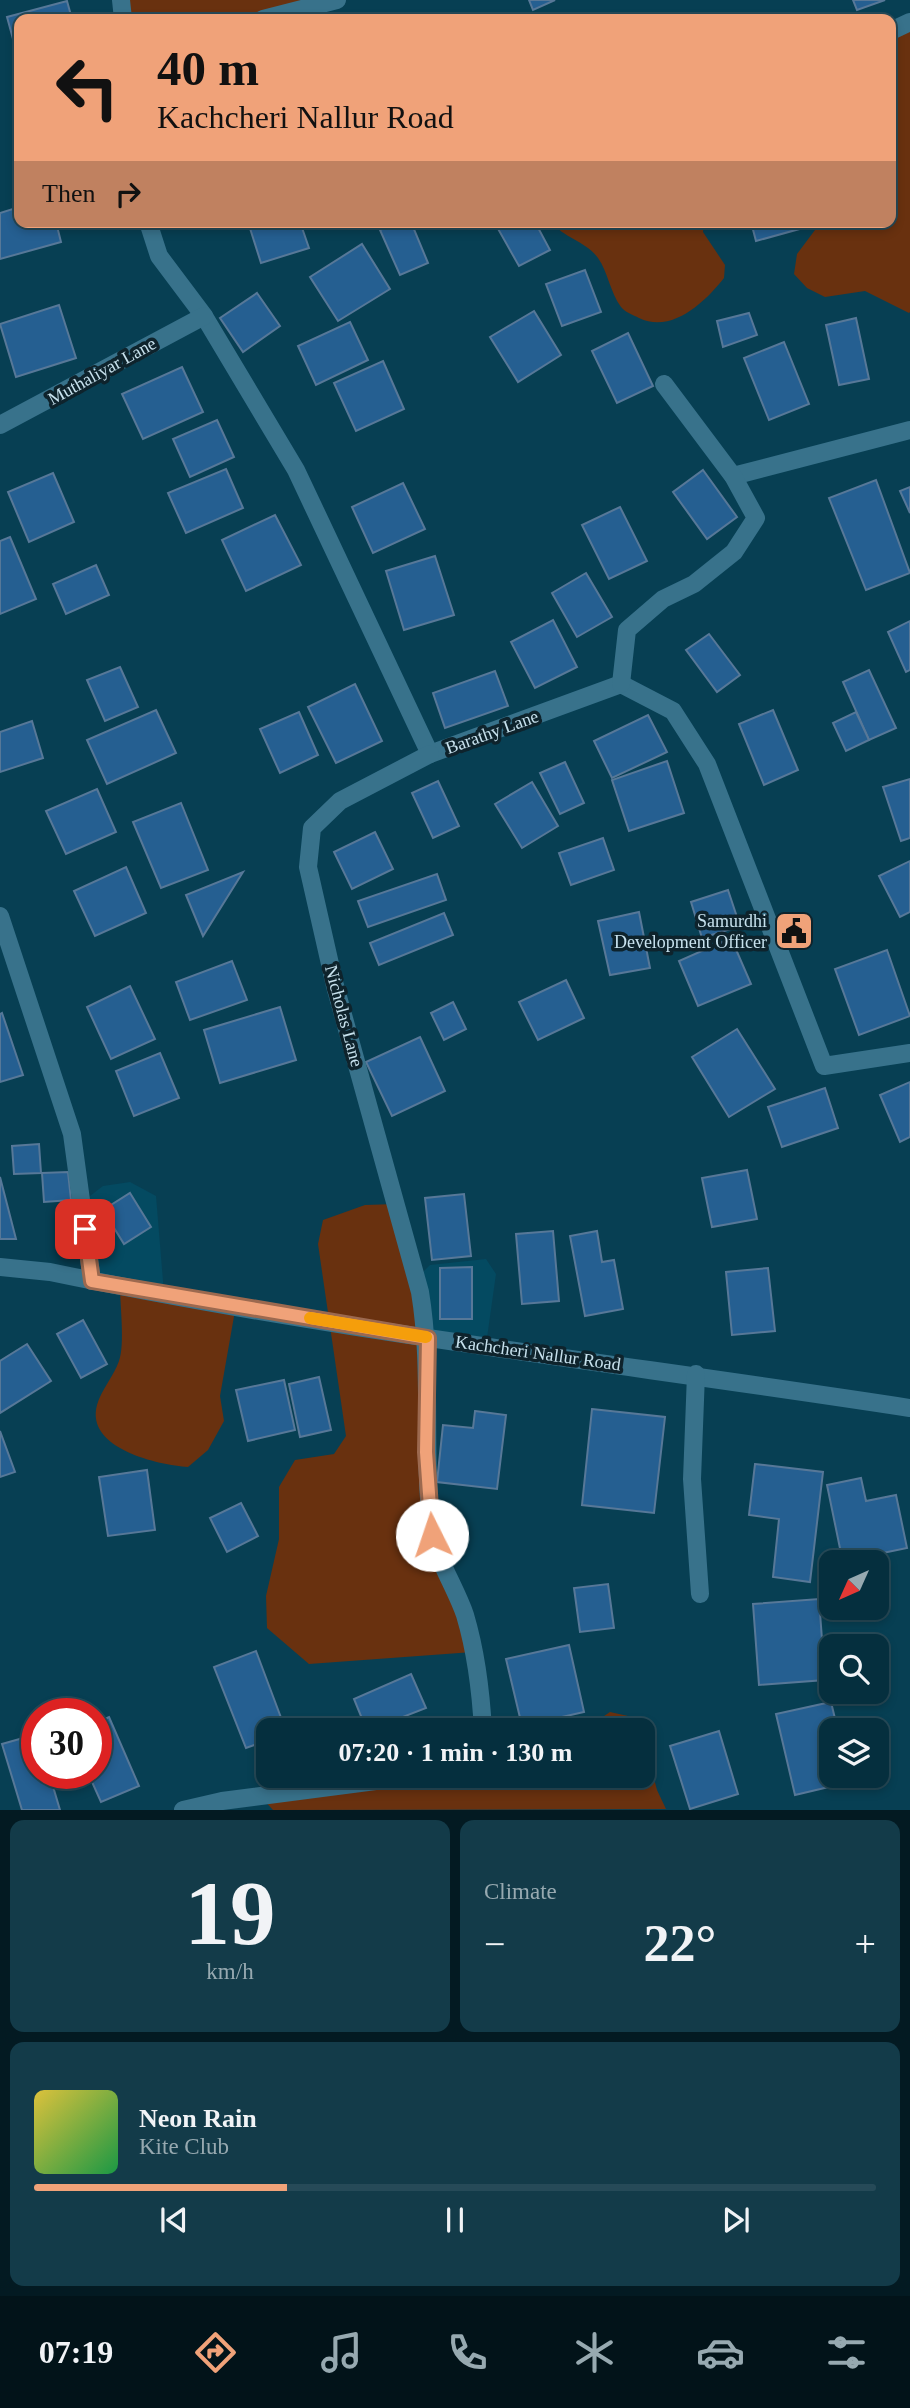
<!DOCTYPE html>
<meta charset="utf-8">
<style>
:root{--surface:#052f3e;--page:#133b49;--text:#f1f3f6;--muted:#97a9b0;--line:#264a58;--accent:#f0a279}
body{margin:0;font-family:Georgia,serif;background:var(--page);color:var(--text);height:100vh;display:flex;flex-direction:column;font-size:26px;white-space:nowrap}
*{box-sizing:border-box;margin:0}
p{font-size:23px;color:var(--muted)}
.icon{flex:none;width:38px;height:38px;fill:none;stroke:currentColor;stroke-width:2;stroke-linecap:round;stroke-linejoin:round}
.map{position:relative;height:1810px;overflow:hidden}
.drawer{display:flex;flex-direction:column;gap:10px;padding:10px;background:#031a22;flex:1}
.drawer>*{flex:none}
.top-card{position:absolute;left:14px;top:14px;width:882px;height:214px;border-radius:14px;box-shadow:0 4px 10px #0003,0 0 0 2px var(--line);background:#f0a279;color:#111;overflow:hidden}
.needle{width:46px;rotate:225deg}
.buttons{position:absolute;left:819px;top:1550px;display:grid;gap:14px}
.buttons a{display:grid;place-items:center;width:70px;height:70px;border-radius:14px;background:var(--surface);box-shadow:0 4px 10px #0003,0 0 0 2px var(--line);font-size:35px}
.speed{position:absolute;left:21px;top:1698px;display:flex;gap:14px;font-size:35px;font-weight:700;text-align:center}
.speed>*{display:grid;place-content:center;width:91px;height:91px;border-radius:50%;background:var(--surface);box-shadow:0 4px 10px #0003,0 0 0 2px var(--line);line-height:1}
.speed .limit{border:10px solid #d22;background:#fff;color:#111}
.pin{position:absolute;display:grid;place-items:center;width:60px;height:60px;color:#fff;margin:-30px;border-radius:14px;box-shadow:0 4px 10px #0006}
.me{position:absolute;width:77px;margin:-38px;rotate:356deg;stroke-linejoin:round;filter:drop-shadow(0 0 5px #0008)}
.turn{display:flex;align-items:center;gap:24px;height:147px;padding:0 28px;font-size:32px}
.turn .icon{width:91px;height:91px;stroke-width:2.5}
.turn b{display:block;font-size:49px;line-height:60px}
.then{display:flex;align-items:center;height:66px;padding:0 28px;background:#0003;gap:14px;font-size:26px}
.big{font-size:52px;font-weight:600;line-height:1.1}
.drawer .widget{flex:1;display:flex;flex-direction:column;justify-content:center;gap:10px;min-width:0;padding:0 24px;border-radius:14px;background:var(--page)}
.drawer .dial{align-items:center;gap:0}
.dial b{font-size:91px;line-height:1}
.song{display:flex;align-items:center;gap:21px}
.cover{width:84px;height:84px;border-radius:10px;background:linear-gradient(135deg,hsl(50 70% 55%),hsl(140 70% 35%))}
.played{height:7px;border-radius:4px;background:linear-gradient(90deg,var(--accent) 30%,var(--line) 30%)}
.keys{display:flex;justify-content:space-around;direction:ltr}
.heat{display:flex;justify-content:space-between;align-items:center;font-size:38px;direction:ltr}
.drawer .tiles{flex:1;display:grid;gap:10px;grid-template-columns:1fr 1fr}
.widget:last-child{grid-column:span 2}
.trip{position:absolute;left:256px;top:1718px;width:399px;height:70px;border-radius:14px;background:var(--surface);box-shadow:0 4px 10px #0003,0 0 0 2px var(--line);font-weight:600;line-height:70px;text-align:center}
.tab-bar{display:flex;height:112px;justify-content:space-around;align-items:center;background:#021319;color:var(--muted)}
.tab-bar .icon{width:49px;height:49px}
.tab-bar .selected{color:var(--accent)}
.tab-bar b{font-size:32px;color:var(--text)}
.map>svg:first-child{display:block}
.built{fill:#044a61}
.green{fill:#69310f}
.building{fill:#255f91;stroke:#577898;stroke-width:2}
.lines{fill:none;stroke-linecap:round;stroke-linejoin:round}
.minor{stroke:#38728b;stroke-width:18}
.route-casing{stroke:#9c694f;stroke-width:18}
.route{stroke:#f0a279;stroke-width:12}
.slow{stroke:#f59e0b;stroke-width:12}
.labels{text-anchor:middle;dominant-baseline:central;stroke-width:7;stroke-linejoin:round;paint-order:stroke}
.street-label{font-size:18px;fill:#c7e1ed;stroke:#0e232c}
.poi-label{font-size:18px;fill:#c7e1ed;stroke:#0e232c;text-anchor:end}
</style>
<div class="map">
<svg width="910" height="1810" viewBox="0 0 910 1810">
<rect width="100%" height="100%" fill="#073f53"/>
<g class="built">
<polygon points="130,1182 156,1196 164,1293 92,1281 81,1203 103,1186"/>
<polygon points="486,1259 496,1274 486,1345 428,1338 417,1278 430,1265"/>
</g>
<g class="green">
<polygon points="121,0 337,0 263,19 123,19"/>
<polygon points="910,22 910,312 909,313 865,291 825,297 807,288 794,274 797,254 821,222 891,222 891,171 894,168 891,31"/>
<path d="M552 222H704L703 232 725 265 724 278C705 302 672 334 639 318 633 315 625 312 621 307 610 292 608 272 598 258 586 241 563 238 552 222Z"/>
<polygon points="396,1204 420,1292 432,1535 473,1652 309,1664 267,1628 266,1596 279,1539 279,1487 295,1460 334,1454 346,1436 318,1244 323,1220 365,1205"/>
<path d="M120 1286 236 1305 220 1396 224 1421 208 1450 188 1467C159 1465 85 1449 97 1405 101 1390 114 1376 119 1361 125 1344 120 1306 120 1286Z"/>
<polygon points="610,1712 628,1716 642,1731 582,1731"/>
<polygon points="642,1732 657,1790 666,1809 273,1810 261,1797 414,1776 642,1776"/>
</g>
<g class="building">
<polygon points="529,0 555,0 533,10"/>
<polygon points="853,0 885,0 857,10"/>
<polygon points="67,1 72,19 19,19 19,61 7,17"/>
<polygon points="19,207 19,222 56,222 61,242 0,259 0,213"/>
<polygon points="248,222 300,222 309,248 261,263"/>
<polygon points="397,222 411,222 428,263 400,275 380,230"/>
<polygon points="507,222 535,222 550,250 519,266 497,227"/>
<polygon points="751,222 800,222 803,228 756,241"/>
<polygon points="362,244 390,289 338,321 310,277"/>
<polygon points="585,270 601,312 562,326 546,284"/>
<polygon points="257,293 280,326 243,352 220,318"/>
<polygon points="59,305 76,358 16,377 0,324"/>
<polygon points="534,311 561,355 518,382 490,337"/>
<polygon points="749,313 757,335 723,347 717,321"/>
<polygon points="856,318 869,379 839,385 826,325"/>
<polygon points="350,322 368,360 316,385 298,346"/>
<polygon points="628,333 653,386 617,403 592,351"/>
<polygon points="784,342 809,404 769,420 744,358"/>
<polygon points="383,361 404,409 356,431 334,383"/>
<polygon points="182,367 203,412 143,439 122,394"/>
<polygon points="217,420 234,457 190,477 173,439"/>
<polygon points="226,469 243,508 186,533 168,493"/>
<polygon points="703,470 737,517 707,539 673,492"/>
<polygon points="53,473 74,522 29,542 8,492"/>
<polygon points="876,480 910,573 866,590 829,498"/>
<polygon points="403,483 425,529 373,553 352,507"/>
<polygon points="910,487 910,513 900,491"/>
<polygon points="620,507 647,561 609,579 582,525"/>
<polygon points="275,515 301,565 246,591 222,540"/>
<polygon points="10,537 36,599 0,614 0,541"/>
<polygon points="435,556 454,615 404,630 386,571"/>
<polygon points="96,565 109,595 66,614 53,584"/>
<polygon points="586,573 612,617 577,637 552,593"/>
<polygon points="553,620 577,667 535,688 511,642"/>
<polygon points="910,621 910,670 906,672 888,632"/>
<polygon points="709,634 740,675 717,692 686,650"/>
<polygon points="120,667 138,707 105,721 87,680"/>
<polygon points="869,670 896,728 869,740 843,682"/>
<polygon points="495,671 508,706 445,728 433,693"/>
<polygon points="355,684 382,741 336,763 308,707"/>
<polygon points="156,710 176,753 107,784 87,740"/>
<polygon points="773,710 798,770 764,785 739,724"/>
<polygon points="299,712 318,755 280,773 260,729"/>
<polygon points="856,712 869,740 846,751 833,723"/>
<polygon points="648,715 667,752 612,778 594,741"/>
<polygon points="32,721 43,758 0,772 0,732"/>
<polygon points="667,761 684,813 629,831 612,780"/>
<polygon points="565,762 584,803 560,814 540,773"/>
<polygon points="910,779 910,838 901,841 883,787"/>
<polygon points="438,781 459,826 433,838 412,793"/>
<polygon points="532,782 558,826 522,848 495,804"/>
<polygon points="97,789 116,832 66,854 46,811"/>
<polygon points="181,803 208,870 161,888 133,822"/>
<polygon points="375,832 393,869 352,889 334,852"/>
<polygon points="603,838 614,870 571,885 559,853"/>
<polygon points="910,861 910,912 900,917 879,876"/>
<polygon points="126,867 146,913 95,936 74,891"/>
<polygon points="243,872 203,936 186,895"/>
<polygon points="437,874 446,900 368,927 358,901"/>
<polygon points="728,890 740,926 702,938 691,902"/>
<polygon points="639,912 650,968 610,975 598,921"/>
<polygon points="444,913 453,935 379,965 370,943"/>
<polygon points="731,938 751,984 698,1006 679,961"/>
<polygon points="887,950 910,1016 859,1035 835,969"/>
<polygon points="232,961 247,1000 190,1020 176,982"/>
<polygon points="566,980 584,1018 538,1040 519,1002"/>
<polygon points="130,986 155,1039 111,1059 87,1007"/>
<polygon points="453,1002 466,1029 444,1040 431,1013"/>
<polygon points="280,1007 296,1060 220,1083 204,1030"/>
<polygon points="2,1013 23,1075 0,1082 0,1014"/>
<polygon points="737,1029 775,1089 729,1117 692,1057"/>
<polygon points="420,1037 445,1091 392,1116 366,1062"/>
<polygon points="160,1053 179,1098 134,1116 116,1071"/>
<polygon points="910,1082 910,1137 900,1142 880,1095"/>
<polygon points="825,1088 838,1128 782,1147 768,1107"/>
<polygon points="39,1144 41,1173 14,1174 12,1146"/>
<polygon points="747,1170 757,1219 712,1227 702,1178"/>
<polygon points="68,1172 71,1200 44,1202 42,1173"/>
<polygon points="0,1177 16,1239 0,1239"/>
<polygon points="130,1193 151,1227 124,1244 103,1210"/>
<polygon points="464,1194 471,1256 432,1260 425,1198"/>
<polygon points="553,1231 559,1301 522,1304 516,1234"/>
<polygon points="597,1231 602,1262 614,1260 623,1309 585,1316 570,1236"/>
<polygon points="472,1267 472,1319 440,1319 440,1268"/>
<polygon points="768,1268 775,1331 732,1335 726,1272"/>
<polygon points="83,1320 107,1364 81,1378 57,1334"/>
<polygon points="27,1344 51,1381 0,1413 0,1361"/>
<polygon points="319,1377 331,1430 300,1437 289,1384"/>
<polygon points="284,1380 295,1430 248,1441 236,1390"/>
<polygon points="592,1409 665,1417 654,1513 582,1505"/>
<polygon points="475,1411 506,1415 497,1489 437,1482 443,1425 473,1428"/>
<polygon points="0,1431 15,1472 0,1477"/>
<polygon points="755,1464 823,1472 810,1582 773,1577 779,1519 749,1515"/>
<polygon points="147,1470 155,1530 108,1536 99,1477"/>
<polygon points="861,1478 866,1501 896,1495 907,1548 873,1555 874,1563 843,1563 827,1485"/>
<polygon points="241,1503 258,1536 227,1552 210,1518"/>
<polygon points="608,1584 614,1628 580,1632 574,1588"/>
<polygon points="819,1599 825,1680 759,1685 753,1604"/>
<polygon points="569,1645 584,1712 522,1726 506,1659"/>
<polygon points="256,1651 286,1731 268,1731 268,1740 246,1748 214,1667"/>
<polygon points="411,1674 426,1708 367,1731 354,1699"/>
<polygon points="831,1702 838,1731 831,1731 831,1776 849,1776 850,1782 795,1795 776,1714"/>
<polygon points="109,1717 139,1786 101,1802 88,1773 96,1773 96,1723"/>
<polygon points="719,1731 738,1794 690,1809 670,1746"/>
<polygon points="37,1734 37,1773 49,1773 60,1810 22,1810 2,1744"/>
</g>
<g class="lines">
<g class="minor">
<polyline points="121,0 123,19"/>
<polyline points="263,19 337,0"/>
<polyline points="893,30 910,22"/>
<polyline points="148,222 159,256 204,316 296,470 430,754 621,684 673,711 707,764 824,1066 910,1053"/>
<polyline points="0,425 204,316"/>
<polyline points="733,476 910,430"/>
<polyline points="621,684 627,630 663,599 694,584 734,552 756,518 733,476 664,384"/>
<path d="M430 754 340 801 312 828 308 867 335 986 420 1292C433 1371 422 1451 432 1531 436 1559 456 1588 465 1615 476 1652 481 1692 483 1731"/>
<polyline points="0,916 72,1134 92,1281"/>
<path d="M0 1267 50 1272C334 1331 624 1364 910 1408"/>
<polyline points="696,1374 692,1479 700,1594"/>
<polyline points="183,1810 222,1801 414,1776"/>
</g>
</g>
<g class="lines">
<defs>
<polyline id="route" points="85,1229 92,1281 428,1338 426,1452 432,1535"/>
</defs>
<use href="#route" class="route-casing"/>
<use href="#route" class="route"/>
<polyline class="slow" points="310,1318 426,1337"/>
</g>
<defs>
<symbol id="civic-square" viewBox="-11 -11 22 22"><rect x="-9" y="-9" width="18" height="18" rx="4" fill="#f0a279" stroke="#0e232c"/><path d="M-.6-6.5H3V-4.5H.6V-3L4-1V1h2V6H-6V1h2V-1L-.6-3ZM-1.2 2.5V6h2.4V2.5Z" fill="#111"/></symbol>
</defs>
<g fill-rule="evenodd">
<use href="#civic-square" x="772" y="909" width="44" height="44"/>
</g>
<g class="labels">
<g class="street-label">
<text transform="translate(102 371) rotate(-29)">Muthaliyar Lane</text>
<text transform="translate(492 732) rotate(-20)">Barathy Lane</text>
<text transform="translate(344 1016) rotate(75)">Nicholas Lane</text>
<text transform="translate(538 1353) rotate(8)">Kachcheri Nallur Road</text>
</g>
<g class="poi-label">
<text x="767" y="921">Samurdhi<tspan x="767" dy="21">Development Officer</tspan></text>
</g>
</g>
</svg>
<div class="buttons">
<a><svg class="needle" viewBox="-14 -14 28 28"><path d="M0-13l5 13h-10z" fill="#e53935"/><path d="M0 13l5-13h-10z" fill="#97a9b0"/></svg></a>
<a><svg class="icon" aria-label="search" viewBox="0 0 24 24"><circle cx="10" cy="10" r="6"/><path d="M15 15l6 6"/></svg></a>
<a><svg class="icon" aria-label="layers" viewBox="0 0 24 24"><path d="M12 4l9 5-9 5-9-5zM3 14l9 5 9-5"/></svg></a>
</div>
<div class="speed"><div class="limit">30</div></div>
<div class="pin" style="left:85px;top:1229px;background:#d93025"><svg class="icon" aria-label="arrive" viewBox="0 0 24 24"><path d="M6 21V4h12l-3 4 3 4H6"/></svg></div>
<svg class="me" style="left:432px;top:1535px" viewBox="-20 -20 40 40"><circle r="19" fill="#fff"/><path d="M0-13L10 11 0 6-10 11z" fill="#f0a279"/></svg>
<div class="trip">07:20 · 1 min · 130 m</div>
<div class="top-card">
<div class="turn"><svg class="icon" aria-label="left" viewBox="0 0 24 24"><path d="M17 20v-9H6M10 6l-5 5 5 5"/></svg><div><b>40 m</b>Kachcheri Nallur Road</div></div>
<div class="then">Then<svg class="icon" aria-label="right" viewBox="0 0 24 24"><path d="M7 20v-9h11M14 6l5 5-5 5"/></svg></div>
</div>
</div>
<section class="drawer">
<div class="tiles">
<div class="widget dial"><b>19</b><p>km/h</p></div>
<div class="widget"><p>Climate</p>
<div class="heat"><a>−</a><b class="big">22°</b><a>+</a></div>
</div>
<div class="widget">
<div class="song"><i class="cover"></i><div><b>Neon Rain</b><p>Kite Club</p></div></div>
<div class="played"></div>
<div class="keys"><svg class="icon" aria-label="previous" viewBox="0 0 24 24"><path d="M18 5L8 12l10 7zM5 5v14"/></svg><svg class="icon" aria-label="pause" viewBox="0 0 24 24"><path d="M8 5v14M16 5v14"/></svg><svg class="icon" aria-label="next" viewBox="0 0 24 24"><path d="M6 5l10 7-10 7zM19 5v14"/></svg></div>
</div>
</div>
</section>
<nav class="tab-bar">
<b>07:19</b>
<svg class="icon selected" aria-label="directions" viewBox="0 0 24 24"><path d="M12 3l9 9-9 9-9-9zM9 14v-3h6M13 9l2 2-2 2"/></svg>
<svg class="icon" aria-label="music" viewBox="0 0 24 24"><path d="M9 18V5l10-2v13"/><circle cx="6" cy="18" r="3"/><circle cx="16" cy="16" r="3"/></svg>
<svg class="icon" aria-label="phone" viewBox="0 0 24 24"><path d="M5 4h4l2 5-3 2q2 4 5 5l2-3 5 2v4C11 20 4 13 5 4z"/></svg>
<svg class="icon" aria-label="climate" viewBox="0 0 24 24"><path d="M12 3v18M4 7l16 10M4 17L20 7"/></svg>
<svg class="icon" aria-label="car" viewBox="0 0 24 24"><path d="M5 17H2v-5l4-1 3-4h7l3 4 3 1v5h-3M9 17h6M6 11h13"/><circle cx="7" cy="17" r="2"/><circle cx="17" cy="17" r="2"/></svg>
<svg class="icon" aria-label="filters" viewBox="0 0 24 24"><path d="M4 7h16M4 17h16"/><circle cx="9" cy="7" r="2"/><circle cx="15" cy="17" r="2"/></svg>
</nav>
